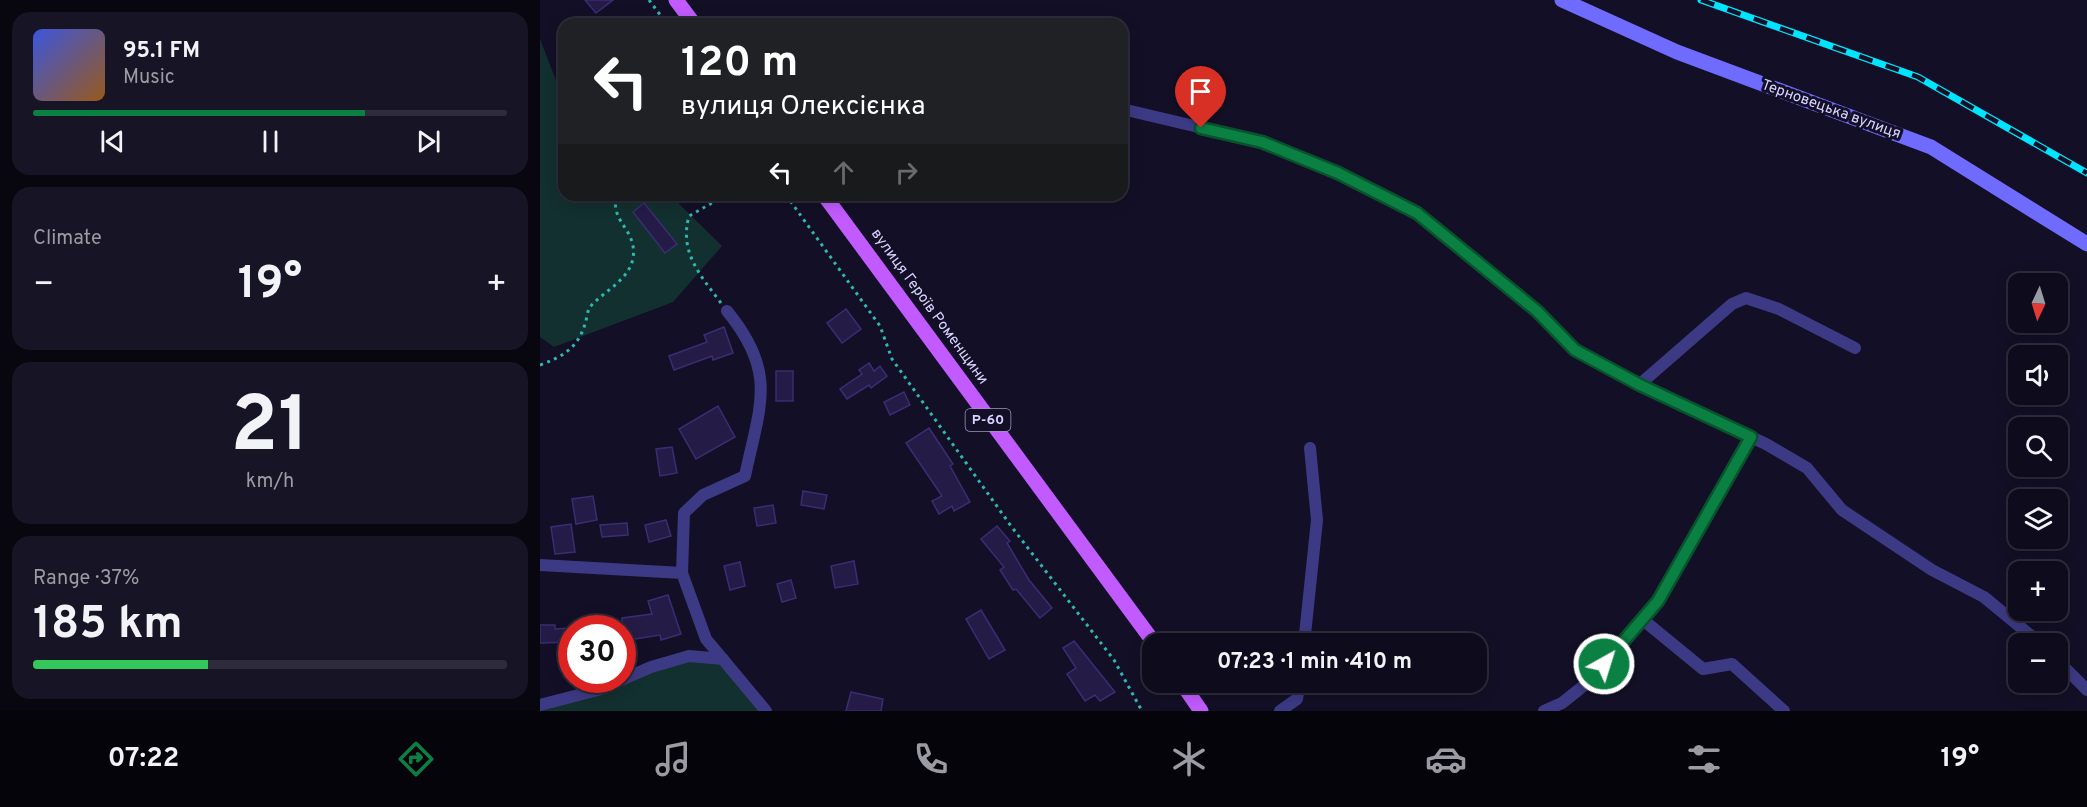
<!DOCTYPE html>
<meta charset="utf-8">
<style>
:root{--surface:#0e0b1c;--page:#171425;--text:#f1f3f6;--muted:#9b9ba3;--line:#2e2b3b;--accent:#0b8043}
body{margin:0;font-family:Overpass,sans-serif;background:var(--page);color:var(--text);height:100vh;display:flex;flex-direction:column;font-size:22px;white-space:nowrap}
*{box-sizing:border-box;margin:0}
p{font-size:20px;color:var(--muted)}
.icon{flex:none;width:33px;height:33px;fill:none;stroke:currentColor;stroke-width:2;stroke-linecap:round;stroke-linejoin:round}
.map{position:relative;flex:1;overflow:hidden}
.sheet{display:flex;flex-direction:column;gap:12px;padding:12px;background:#08060f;width:540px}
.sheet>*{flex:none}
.guide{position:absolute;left:18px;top:18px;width:570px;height:183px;border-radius:18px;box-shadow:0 3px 15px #0003,0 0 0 2px var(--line);background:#202124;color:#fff;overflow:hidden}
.needle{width:39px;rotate:184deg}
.controls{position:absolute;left:1468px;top:273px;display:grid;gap:12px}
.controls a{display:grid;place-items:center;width:60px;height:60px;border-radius:12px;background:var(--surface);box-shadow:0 3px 15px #0003,0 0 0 2px var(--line);font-size:30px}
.speed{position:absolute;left:18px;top:615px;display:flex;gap:12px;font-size:30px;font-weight:700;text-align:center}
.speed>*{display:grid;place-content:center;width:78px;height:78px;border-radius:50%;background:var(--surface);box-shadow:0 3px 15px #0003,0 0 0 2px var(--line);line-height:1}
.speed .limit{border:9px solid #d22;background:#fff;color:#111}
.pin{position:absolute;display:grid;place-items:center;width:51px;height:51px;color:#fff;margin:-62px -26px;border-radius:50% 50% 50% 0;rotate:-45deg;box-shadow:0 0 6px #0007}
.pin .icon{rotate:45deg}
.me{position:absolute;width:66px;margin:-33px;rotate:39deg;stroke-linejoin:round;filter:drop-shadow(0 0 4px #0008)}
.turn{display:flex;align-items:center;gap:21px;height:126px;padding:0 24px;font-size:27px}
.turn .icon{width:78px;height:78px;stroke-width:2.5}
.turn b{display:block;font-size:42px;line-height:51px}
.lanes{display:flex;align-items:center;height:57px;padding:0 24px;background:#0003;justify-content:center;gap:30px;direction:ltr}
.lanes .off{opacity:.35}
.big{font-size:45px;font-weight:700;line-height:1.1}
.sheet .tile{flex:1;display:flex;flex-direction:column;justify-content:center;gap:9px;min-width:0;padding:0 21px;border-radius:18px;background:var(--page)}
.sheet .dial{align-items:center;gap:0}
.dial b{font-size:78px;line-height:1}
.song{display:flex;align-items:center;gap:18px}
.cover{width:72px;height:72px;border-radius:9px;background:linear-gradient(135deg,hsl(230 70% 55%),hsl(30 70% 35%))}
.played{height:6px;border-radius:3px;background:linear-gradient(90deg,var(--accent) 70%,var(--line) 70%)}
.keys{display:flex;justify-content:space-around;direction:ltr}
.heat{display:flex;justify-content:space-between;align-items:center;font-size:33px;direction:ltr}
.charge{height:9px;border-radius:4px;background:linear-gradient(90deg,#34c759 37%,var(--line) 0)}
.trip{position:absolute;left:602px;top:633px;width:345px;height:60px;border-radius:18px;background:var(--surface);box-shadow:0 3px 15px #0003,0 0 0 2px var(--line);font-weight:700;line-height:60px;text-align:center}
.dock{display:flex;height:96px;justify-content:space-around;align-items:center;background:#06040b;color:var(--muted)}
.dock .icon{width:42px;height:42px}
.dock .selected{color:var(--accent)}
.dock b{font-size:27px;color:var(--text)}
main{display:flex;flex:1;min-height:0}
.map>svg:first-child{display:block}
.green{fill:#12302f}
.building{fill:#241b47;stroke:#3b2d73;stroke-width:1.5}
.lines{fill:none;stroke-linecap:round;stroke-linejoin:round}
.path{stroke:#2fb8b0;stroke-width:3;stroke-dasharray:3 4.5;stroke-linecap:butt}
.minor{stroke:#3d3a85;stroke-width:12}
.secondary{stroke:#6f6bff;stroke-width:15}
.primary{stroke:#c25bff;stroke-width:15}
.rail-casing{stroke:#00e5ff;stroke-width:7}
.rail{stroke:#130f26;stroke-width:4.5;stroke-dasharray:14;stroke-linecap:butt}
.route-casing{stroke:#07532c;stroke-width:15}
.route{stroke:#0b8043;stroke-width:10}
.labels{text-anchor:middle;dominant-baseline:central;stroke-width:6;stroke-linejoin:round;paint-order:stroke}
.shield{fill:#130f26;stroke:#9e99be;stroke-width:1.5}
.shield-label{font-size:14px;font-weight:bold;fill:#d9d4ff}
.street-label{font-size:15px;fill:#d9d4ff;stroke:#130f26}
</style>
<main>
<section class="sheet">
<div class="tile">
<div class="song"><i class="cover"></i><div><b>95.1 FM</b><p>Music</p></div></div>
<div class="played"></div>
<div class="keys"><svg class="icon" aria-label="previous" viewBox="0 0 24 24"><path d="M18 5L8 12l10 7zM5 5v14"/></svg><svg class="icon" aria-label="pause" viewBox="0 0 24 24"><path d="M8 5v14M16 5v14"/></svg><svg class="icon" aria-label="next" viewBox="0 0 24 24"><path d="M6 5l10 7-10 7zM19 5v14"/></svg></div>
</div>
<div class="tile"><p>Climate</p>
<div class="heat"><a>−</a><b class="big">19°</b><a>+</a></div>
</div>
<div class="tile dial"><b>21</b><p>km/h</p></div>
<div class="tile"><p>Range · 37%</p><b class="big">185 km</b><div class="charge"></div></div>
</section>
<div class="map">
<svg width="1547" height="711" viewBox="0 0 1547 711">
<rect width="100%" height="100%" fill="#130f26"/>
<g class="green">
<polygon points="0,39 24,101 22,108 24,111 24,195 130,195 182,246 133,302 14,347 0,337"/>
<polygon points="152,655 180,664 231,711 0,711 0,705"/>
</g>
<g class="building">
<polygon points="45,0 73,0 56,13"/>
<polygon points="104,203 137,244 125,253 93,212"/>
<polygon points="306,309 321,329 302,343 287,323"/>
<polygon points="184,327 193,353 173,360 172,356 134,370 129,356 167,342 164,335"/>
<polygon points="329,363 334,371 340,366 347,376 331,388 329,385 307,399 300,389 322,374 319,370"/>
<rect x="236" y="371" width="17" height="30"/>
<polygon points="364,392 370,405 350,415 344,402"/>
<polygon points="178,406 195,437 156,459 139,429"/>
<polygon points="389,428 413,464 410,466 430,502 414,511 412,506 399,514 392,501 402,496 366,443"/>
<polygon points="132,447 137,473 120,476 116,449"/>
<polygon points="263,491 287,495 284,509 261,505"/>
<polygon points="53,496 57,520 36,524 32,499"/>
<polygon points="233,505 236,523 217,526 214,508"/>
<polygon points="126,520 131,536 109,542 105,525"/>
<polygon points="87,523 88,535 62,537 60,525"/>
<polygon points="31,524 35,552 15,554 11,527"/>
<polygon points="457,526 470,541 467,543 489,580 512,608 500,618 476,589 473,590 460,570 464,567 441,539"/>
<polygon points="314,561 318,584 295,588 291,566"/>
<polygon points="200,562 205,586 190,590 184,566"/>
<polygon points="251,580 256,598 242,602 237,584"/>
<polygon points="128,595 141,634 121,640 120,635 82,641 82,618 112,614 108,601"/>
<polygon points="441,610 465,650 449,659 426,619"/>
<polygon points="0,625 15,625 15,629 32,628 32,642 0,643"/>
<polygon points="534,641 575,692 560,701 555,695 545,701 527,674 536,668 523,648"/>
<polygon points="311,692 343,699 341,711 306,711"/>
</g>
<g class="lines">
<g class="path">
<polyline points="109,0 127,24"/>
<polyline points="246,195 340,326 352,359 471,526 574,660 602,711"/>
<path d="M181 303C160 275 139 252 149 216L186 195"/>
<path d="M0 365C22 357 38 348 45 324 47 319 47 311 50 307 65 289 98 277 93 246 89 225 72 221 76 195"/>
</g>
<g class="minor">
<polyline points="582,109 722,142 798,173 877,213 997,311 1035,349 1099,385 1226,444 1267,468 1302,510 1392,570 1444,597 1501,644"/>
<polyline points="1099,385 1192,304 1206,298 1239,309 1315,348"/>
<polyline points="0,565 142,573 166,639 226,711"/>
<path d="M142 573 144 513 163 495 205 476C220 405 238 373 187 311"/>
<polyline points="1102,619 1163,669 1192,664 1244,711"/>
<polyline points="764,644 777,520 770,448"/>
<polyline points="1518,661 1547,690"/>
<polyline points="0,705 58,690 111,667 149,656 183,659"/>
<polyline points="740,711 757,699 760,682"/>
<polyline points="1004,711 1022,703 1051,680 1118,601 1211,437"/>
</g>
<polyline class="secondary" points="1022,0 1137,52 1391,147 1547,244"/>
<g class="primary">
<polyline points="136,0 154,24"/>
<polyline points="284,195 615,644"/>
<polyline points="641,682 661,711"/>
</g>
<defs>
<polyline id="rail" points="1161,0 1378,77 1547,173"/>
</defs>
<use href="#rail" class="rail-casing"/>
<use href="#rail" class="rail"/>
</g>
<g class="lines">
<defs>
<polyline id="route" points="661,128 722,142 798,173 877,213 997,311 1035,350 1100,385 1211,437 1118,601 1064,664"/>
</defs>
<use href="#route" class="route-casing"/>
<use href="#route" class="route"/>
</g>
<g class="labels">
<rect class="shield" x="425.5" y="409" width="45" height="22" rx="4.5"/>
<g class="shield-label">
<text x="448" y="420">Р-60</text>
</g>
<g class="street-label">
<text transform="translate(1291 110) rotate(20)">Терновецька вулиця</text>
<text transform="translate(389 307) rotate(54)">вулиця Героїв Роменщини</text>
</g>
</g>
</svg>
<div class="controls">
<a><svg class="needle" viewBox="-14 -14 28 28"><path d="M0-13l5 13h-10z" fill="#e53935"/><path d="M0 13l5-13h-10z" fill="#9b9ba3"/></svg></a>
<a><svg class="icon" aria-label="sound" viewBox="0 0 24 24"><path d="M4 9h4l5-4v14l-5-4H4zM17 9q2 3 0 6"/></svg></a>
<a><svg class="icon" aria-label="search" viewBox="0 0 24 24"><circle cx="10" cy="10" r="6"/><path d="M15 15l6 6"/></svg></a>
<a><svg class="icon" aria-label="layers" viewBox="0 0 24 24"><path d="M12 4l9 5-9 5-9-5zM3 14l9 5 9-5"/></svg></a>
<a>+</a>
<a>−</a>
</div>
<div class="speed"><div class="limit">30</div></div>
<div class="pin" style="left:661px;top:128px;background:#d93025"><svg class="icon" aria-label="arrive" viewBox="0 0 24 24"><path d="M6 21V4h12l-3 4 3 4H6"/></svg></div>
<svg class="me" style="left:1064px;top:664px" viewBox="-20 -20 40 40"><circle r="17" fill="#0b8043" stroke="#fff" stroke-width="3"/><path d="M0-11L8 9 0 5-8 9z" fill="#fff"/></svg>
<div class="trip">07:23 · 1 min · 410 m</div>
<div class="guide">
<div class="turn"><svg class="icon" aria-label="left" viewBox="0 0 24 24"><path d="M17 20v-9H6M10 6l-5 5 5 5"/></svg><div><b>120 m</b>вулиця Олексієнка</div></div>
<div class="lanes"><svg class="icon" aria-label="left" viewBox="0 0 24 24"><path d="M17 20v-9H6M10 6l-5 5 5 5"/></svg><svg class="icon off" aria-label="ahead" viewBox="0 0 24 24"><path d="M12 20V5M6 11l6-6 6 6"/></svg><svg class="icon off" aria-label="right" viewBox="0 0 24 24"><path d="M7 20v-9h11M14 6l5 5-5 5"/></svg></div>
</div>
</div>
</main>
<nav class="dock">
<b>07:22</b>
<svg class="icon selected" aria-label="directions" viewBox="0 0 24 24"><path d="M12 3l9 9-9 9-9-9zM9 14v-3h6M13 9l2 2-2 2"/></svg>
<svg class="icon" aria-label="music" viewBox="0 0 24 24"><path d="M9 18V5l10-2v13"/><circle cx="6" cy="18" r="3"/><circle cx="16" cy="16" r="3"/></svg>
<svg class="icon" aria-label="phone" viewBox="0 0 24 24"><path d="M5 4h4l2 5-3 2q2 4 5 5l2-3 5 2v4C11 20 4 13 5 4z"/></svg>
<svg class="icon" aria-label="climate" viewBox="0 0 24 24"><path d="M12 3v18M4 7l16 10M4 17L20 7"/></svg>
<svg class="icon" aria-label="car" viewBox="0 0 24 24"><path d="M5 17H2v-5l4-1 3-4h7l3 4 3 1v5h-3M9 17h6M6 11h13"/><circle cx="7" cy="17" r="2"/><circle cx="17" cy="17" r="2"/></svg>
<svg class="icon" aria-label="filters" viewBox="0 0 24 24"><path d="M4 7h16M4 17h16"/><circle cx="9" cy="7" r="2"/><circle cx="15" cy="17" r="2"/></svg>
<b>19°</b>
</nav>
